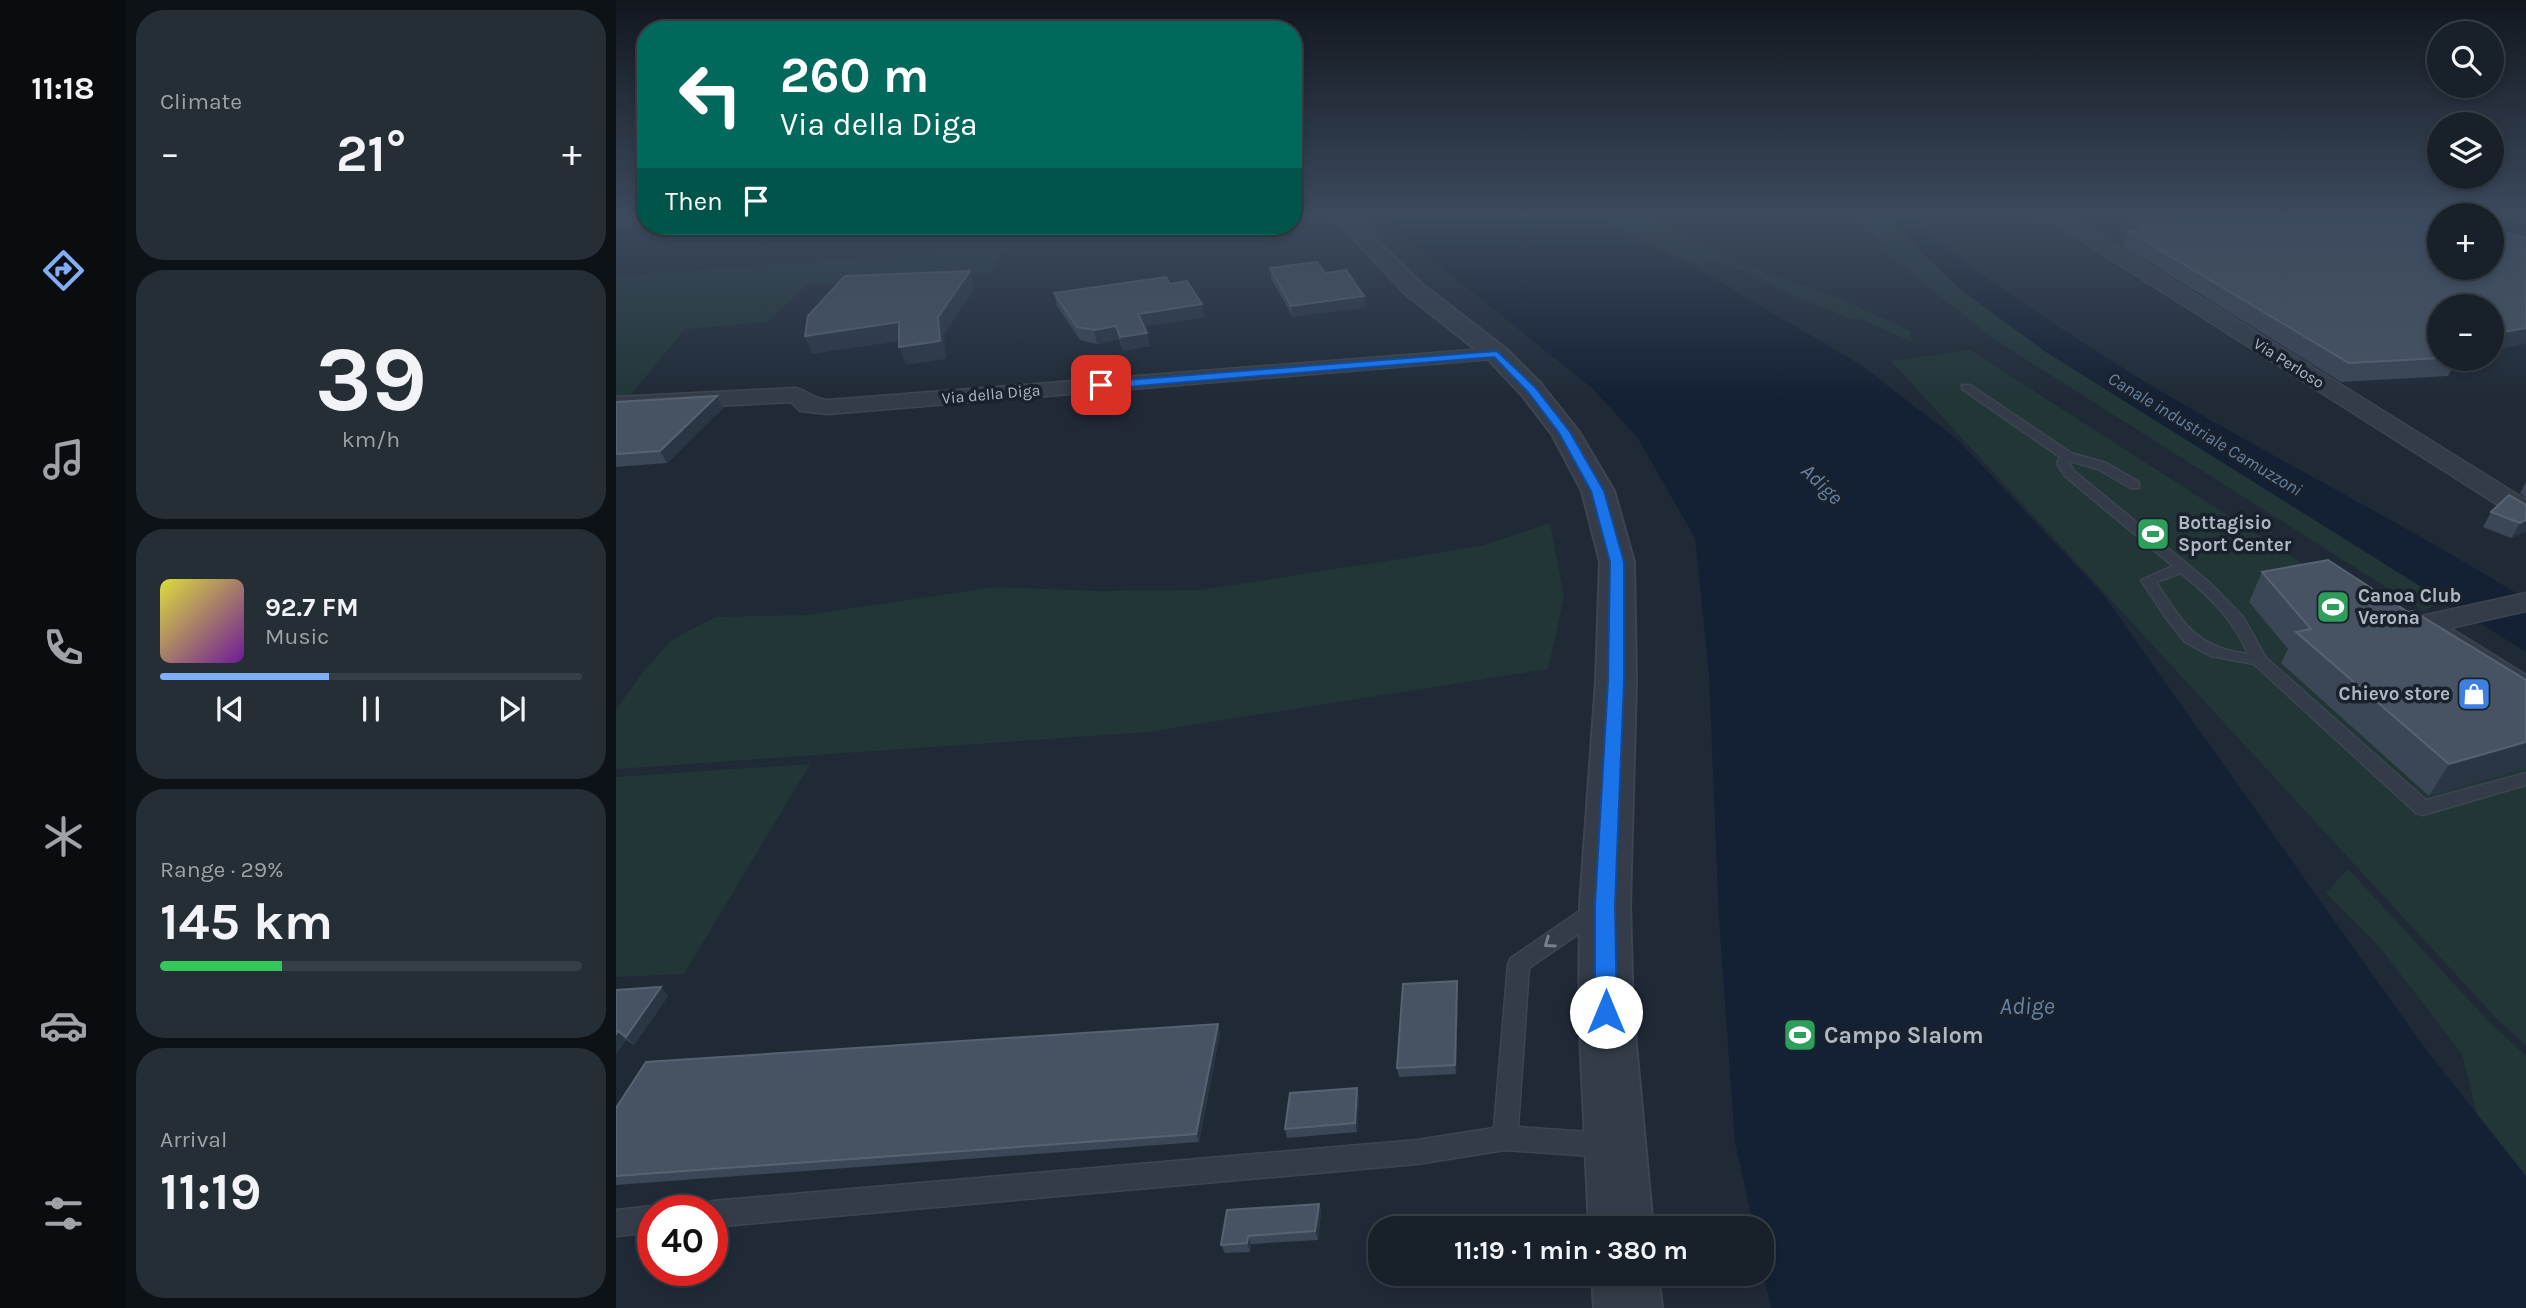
<!DOCTYPE html>
<meta charset="utf-8">
<style>
:root{--surface:#182029;--page:#252d35;--text:#f1f3f6;--muted:#9fa3a8;--line:#363e46;--accent:#80aef7}
body{margin:0;font-family:Karla,sans-serif;background:var(--page);color:var(--text);height:100vh;display:flex;flex-direction:column;font-size:26px;white-space:nowrap}
*{box-sizing:border-box;margin:0}
p{font-size:23px;color:var(--muted)}
.icon{flex:none;width:38px;height:38px;fill:none;stroke:currentColor;stroke-width:2;stroke-linecap:round;stroke-linejoin:round}
.map{position:relative;flex:1;overflow:hidden}
.side{display:flex;flex-direction:column;gap:10px;padding:10px;background:#0d1217;width:490px}
.side>*{flex:none}
.hud{position:absolute;left:21px;top:21px;width:665px;height:214px;border-radius:28px;box-shadow:0 4px 10px #0003,0 0 0 2px var(--line);background:#00695c;color:#fff;overflow:hidden}
.tools{position:absolute;left:1811px;top:21px;display:grid;gap:14px}
.tools a{display:grid;place-items:center;width:77px;height:77px;border-radius:50%;background:var(--surface);box-shadow:0 4px 10px #0003,0 0 0 2px var(--line);font-size:35px}
.speed{position:absolute;left:21px;top:1195px;display:flex;gap:14px;font-size:35px;font-weight:700;text-align:center}
.speed>*{display:grid;place-content:center;width:91px;height:91px;border-radius:50%;background:var(--surface);box-shadow:0 4px 10px #0003,0 0 0 2px var(--line);line-height:1}
.speed .limit{border:10px solid #d22;background:#fff;color:#111}
.pin{position:absolute;display:grid;place-items:center;width:60px;height:60px;color:#fff;margin:-30px;border-radius:14px;box-shadow:0 4px 10px #0006}
.me{position:absolute;width:77px;margin:-38px;rotate:0deg;stroke-linejoin:round;filter:drop-shadow(0 0 5px #0008)}
.turn{display:flex;align-items:center;gap:24px;height:147px;padding:0 28px;font-size:32px}
.turn .icon{width:91px;height:91px;stroke-width:2.5}
.turn b{display:block;font-size:49px;line-height:60px}
.then{display:flex;align-items:center;height:66px;padding:0 28px;background:#0003;gap:14px;font-size:26px}
.big{font-size:52px;font-weight:700;line-height:1.1}
.side .card{flex:1;display:flex;flex-direction:column;justify-content:center;gap:10px;min-width:0;padding:0 24px;border-radius:28px;background:var(--page)}
.side .dial{align-items:center;gap:0}
.dial b{font-size:91px;line-height:1}
.song{display:flex;align-items:center;gap:21px}
.cover{width:84px;height:84px;border-radius:10px;background:linear-gradient(135deg,hsl(60 70% 55%),hsl(280 70% 35%))}
.played{height:7px;border-radius:4px;background:linear-gradient(90deg,var(--accent) 40%,var(--line) 40%)}
.keys{display:flex;justify-content:space-around;direction:ltr}
.heat{display:flex;justify-content:space-between;align-items:center;font-size:38px;direction:ltr}
.charge{height:10px;border-radius:5px;background:linear-gradient(90deg,#34c759 29%,var(--line) 0)}
.trip{position:absolute;left:752px;top:1216px;width:406px;height:70px;border-radius:28px;background:var(--surface);box-shadow:0 4px 10px #0003,0 0 0 2px var(--line);font-weight:700;line-height:70px;text-align:center}
main{display:flex;flex:1;min-height:0}
.tabs{display:flex;flex-direction:column;width:126px;justify-content:space-around;align-items:center;background:#0a0d10;color:var(--muted)}
.tabs .icon{width:49px;height:49px}
.tabs .current{color:var(--accent)}
.tabs b{font-size:32px;color:var(--text)}
.map>svg:first-child{display:block}
.green{fill:#223638}
.water{fill:#142134}
.lines{fill:none;stroke-linecap:round;stroke-linejoin:round}
.service-casing{stroke:#3d4551;stroke-width:3}
.minor-casing{stroke:#3d4551;stroke-width:3}
.tertiary-casing{stroke:#3d4551;stroke-width:4}
.service{fill:#333c48;fill-rule:evenodd}
.minor{fill:#333c48;fill-rule:evenodd}
.tertiary{fill:#333c48;fill-rule:evenodd}
.wall{fill:#3b4656}
.shaded-wall{fill:#2b3645}
.building{fill:#475362;stroke:#576271;stroke-width:2}
.oneway{stroke:#77808c}
.route{fill:#1a73e8;stroke:#114b97;stroke-width:2}
.labels{text-anchor:middle;dominant-baseline:central;stroke-width:7;stroke-linejoin:round;paint-order:stroke}
.far-street-label{font-size:16px;fill:#aeb7c4;stroke:#19212c}
.far-water-label{font-size:18px;font-style:italic;fill:#6681a4;stroke:#19212c}
.poi-label{font-size:19px;font-weight:bold;fill:#aeb7c4;stroke:#19212c;text-anchor:start}
.water-label{font-size:21px;font-style:italic;fill:#6681a4;stroke:#19212c}
.near-poi-label{font-size:23px;font-weight:bold;fill:#aeb7c4;stroke:#19212c;text-anchor:start}
.near-water-label{font-size:24px;font-style:italic;fill:#6681a4;stroke:#19212c}
</style>
<main>
<nav class="tabs">
<b>11:18</b>
<svg class="icon current" aria-label="directions" viewBox="0 0 24 24"><path d="M12 3l9 9-9 9-9-9zM9 14v-3h6M13 9l2 2-2 2"/></svg>
<svg class="icon" aria-label="music" viewBox="0 0 24 24"><path d="M9 18V5l10-2v13"/><circle cx="6" cy="18" r="3"/><circle cx="16" cy="16" r="3"/></svg>
<svg class="icon" aria-label="phone" viewBox="0 0 24 24"><path d="M5 4h4l2 5-3 2q2 4 5 5l2-3 5 2v4C11 20 4 13 5 4z"/></svg>
<svg class="icon" aria-label="climate" viewBox="0 0 24 24"><path d="M12 3v18M4 7l16 10M4 17L20 7"/></svg>
<svg class="icon" aria-label="car" viewBox="0 0 24 24"><path d="M5 17H2v-5l4-1 3-4h7l3 4 3 1v5h-3M9 17h6M6 11h13"/><circle cx="7" cy="17" r="2"/><circle cx="17" cy="17" r="2"/></svg>
<svg class="icon" aria-label="filters" viewBox="0 0 24 24"><path d="M4 7h16M4 17h16"/><circle cx="9" cy="7" r="2"/><circle cx="15" cy="17" r="2"/></svg>
</nav>
<section class="side">
<div class="card"><p>Climate</p>
<div class="heat"><a>−</a><b class="big">21°</b><a>+</a></div>
</div>
<div class="card dial"><b>39</b><p>km/h</p></div>
<div class="card">
<div class="song"><i class="cover"></i><div><b>92.7 FM</b><p>Music</p></div></div>
<div class="played"></div>
<div class="keys"><svg class="icon" aria-label="previous" viewBox="0 0 24 24"><path d="M18 5L8 12l10 7zM5 5v14"/></svg><svg class="icon" aria-label="pause" viewBox="0 0 24 24"><path d="M8 5v14M16 5v14"/></svg><svg class="icon" aria-label="next" viewBox="0 0 24 24"><path d="M6 5l10 7-10 7zM19 5v14"/></svg></div>
</div>
<div class="card"><p>Range · 29%</p><b class="big">145 km</b><div class="charge"></div></div>
<div class="card"><p>Arrival</p><b class="big">11:19</b></div>
</section>
<div class="map">
<svg width="1910" height="1308" viewBox="0 0 1910 1308">
<rect width="100%" height="100%" fill="#202a37"/>
<g class="green">
<polygon points="983,216 1024,216 1128,265 1227,300 1294,331 1296,342 1247,320 1233,318 1176,295 1132,272 1095,261 1086,263 1088,267 1042,248"/>
<polygon points="1244,216 1270,216 1344,289 1430,352 1827,601 1808,611 1381,341 1278,260"/>
<polygon points="388,248 375,273 190,285 151,322 69,329 7,404 0,404 0,276"/>
<polygon points="1354,350 1910,707 1910,1045 1881,1019 1275,361"/>
<polygon points="934,523 948,597 932,669 531,732 0,769 0,710 28,671 56,640 99,617 190,615 380,587 479,591 585,590 866,546"/>
<polygon points="194,764 68,974 0,977 0,777"/>
<polygon points="1732,869 1874,1023 1910,1056 1910,1195 1864,1126 1846,1054 1763,946 1710,893"/>
</g>
<g class="water">
<polygon points="764,216 980,216 1097,278 1245,365 1342,440 1486,593 1808,1047 1910,1176 1910,1308 1155,1308 1146,1268 1146,1228 1138,1228 1119,1142 1103,920 1093,675 1079,538 1021,437 976,388 777,229"/>
<path d="M1270 216H1299C1338 260 1389 291 1437 323 1589 426 1755 503 1910 599V652L1430 352 1344 289Z"/>
</g>
<g class="lines">
<defs>
<g id="service">
<path d="M1346 385H1354L1455 453 1490 463 1523 482V488H1515L1482 469 1454 461 1453 463 1458 471 1595 584 1627 617 1650 658 1810 800 1910 773V785L1807 815 1800 813 1638 664 1595 656 1569 642 1550 618 1525 580 1557 566 1449 476 1441 463 1444 457 1346 389ZM1565 573C1593 596 1618 620 1632 654 1580 648 1567 623 1540 582Z"/>
<polygon points="981,902 988,904 991,910 988,916 913,968 902,1127 989,1133 998,1137 1001,1145 998,1153 989,1157 889,1150 801,1164 96,1227 96,1211 84,1211 87,1205 96,1201 801,1140 878,1128 892,964 895,958 974,904"/>
<polygon points="37,1206 47,1211 37,1211 37,1232 0,1236 0,1210"/>
</g>
<g id="minor">
<polygon points="12,216 30,216 30,220 0,230 0,220"/>
<polygon points="1427,216 1446,216 1494,241 1910,500 1910,519 1901,517"/>
<path d="M881 348 888 350 891 354 888 358 212 414 184 411 175 402 0 411V397L180 388C194 392 196 399 212 400Z"/>
<polygon points="1910,593 1910,611 1834,628 1910,675 1910,699 1898,696 1802,634 1798,628 1806,616"/>
</g>
<g id="tertiary">
<polygon points="716,216 736,216 807,285 890,349 924,383 963,432 998,491 1018,562 1020,681 1014,905 1017,1012 1037,1228 973,1228 963,1012 964,905 980,681 984,562 966,491 936,434 906,395 872,359 791,295"/>
<polygon points="976,1274 1042,1274 1046,1308 978,1308"/>
</g>
</defs>
<use href="#service" class="service-casing"/>
<use href="#minor" class="minor-casing"/>
<use href="#tertiary" class="tertiary-casing"/>
<use href="#service" class="service"/>
<use href="#minor" class="minor"/>
<use href="#tertiary" class="tertiary"/>
</g>
<g class="wall">
<polygon points="1522,224 1910,238 1910,343 1876,351 1824,306 1824,359 1841,359 1832,376 1725,382 1507,246 1512,231 1521,229"/>
<polygon points="654,268 709,273 750,307 677,317 655,279"/>
<polygon points="438,293 589,317 528,326 534,346 507,351 503,339 481,344 464,340 441,306"/>
<polygon points="101,396 107,408 51,463 0,467 0,402"/>
<polygon points="1910,482 1910,498 1904,493"/>
<polygon points="1908,504 1910,505 1910,531 1895,538 1867,527 1875,512"/>
<polygon points="1646,572 1792,612 1910,680 1813,796 1665,663 1672,649 1633,602"/>
<polygon points="841,981 842,990 840,1074 783,1077 781,1068"/>
<polygon points="45,987 52,996 18,1045 10,1040 0,1054 0,990"/>
<polygon points="604,1033 583,1142 0,1185 0,1108"/>
<polygon points="741,1088 743,1097 741,1132 671,1138 669,1129"/>
<polygon points="703,1204 705,1212 702,1240 635,1244 634,1252 609,1253 605,1245"/>
</g>
<g class="shaded-wall">
<polygon points="354,271 359,287 328,335 330,359 290,365 283,347"/>
<polygon points="748,296 750,307 677,317 675,306"/>
<polygon points="586,304 589,317 526,327 522,314"/>
<polygon points="283,322 289,340 196,354 189,336"/>
<polygon points="500,326 503,339 481,344 478,330"/>
<polygon points="1910,328 1910,343 1876,351 1876,334"/>
<polygon points="531,333 534,346 507,351 504,337"/>
<polygon points="101,396 107,408 51,463 44,451"/>
<polygon points="1910,520 1910,531 1895,538 1904,523"/>
<polygon points="1910,742 1910,768 1813,796 1833,764"/>
<polygon points="841,981 842,990 840,1074 839,1065"/>
<polygon points="45,987 52,996 18,1045 10,1037"/>
<polygon points="602,1024 604,1033 583,1142 580,1134"/>
<polygon points="2,1031 10,1040 0,1054 0,1034"/>
<polygon points="741,1088 743,1097 741,1132 739,1123"/>
<polygon points="703,1204 705,1212 702,1240 699,1231"/>
<polygon points="632,1236 635,1244 634,1252 631,1243"/>
</g>
<g class="building">
<polygon points="1564,216 1824,216 1824,268 1876,268 1876,229 1910,238 1910,328 1876,334 1876,306 1824,306 1824,345 1819,346 1824,348 1824,358 1733,363 1512,231 1532,228 1522,224"/>
<polygon points="701,262 709,273 730,270 748,296 675,306 654,268"/>
<polygon points="354,271 322,317 324,341 283,347 283,322 189,336 192,316 229,276"/>
<polygon points="550,277 554,284 571,281 586,304 522,314 531,333 504,337 500,326 478,330 461,327 438,293"/>
<polygon points="101,396 44,451 0,454 0,402"/>
<polygon points="1893,495 1910,505 1910,520 1904,523 1875,512"/>
<polygon points="1712,560 1792,612 1797,611 1910,680 1910,742 1833,764 1680,632 1695,629 1646,572"/>
<polygon points="841,981 839,1065 781,1068 787,984"/>
<polygon points="45,987 10,1037 2,1031 0,1034 0,990"/>
<polygon points="602,1024 580,1134 0,1176 0,1108 30,1062"/>
<polygon points="741,1088 739,1123 669,1129 674,1093"/>
<polygon points="703,1204 699,1231 632,1236 631,1243 605,1245 611,1210"/>
</g>
<defs><path id="oneway-chevron" d="M-2-3.5L2.5 0L-2 3.5" fill="none" stroke-width="1.6" stroke-linecap="round" stroke-linejoin="round" transform="scale(1.75)"/></defs>
<use class="oneway" href="#oneway-chevron" transform="translate(933 943) rotate(145)"/>
<linearGradient id="sky" x2="0" y2="1"><stop stop-color="#12171e"/><stop offset="0.54" stop-color="#3c4a5e"/><stop offset="1" stop-color="#3c4a5e" stop-opacity="0"/></linearGradient>
<rect width="1910" height="399" fill="url(#sky)"/>
<polygon class="route" points="881,351 919,387 954,432 988,491 1008,562 1008,681 999,905 1001,1012 998,1019 990,1021 982,1019 979,1012 979,905 992,681 994,562 975,491 943,433 912,392 878,357 485,389 479,385 485,382"/>
<defs>
<symbol id="stadium-square" viewBox="-11 -11 22 22"><rect x="-9" y="-9" width="18" height="18" rx="4" fill="#2e9e5b" stroke="#19212c"/><path d="M0-5a6.5 5 0 1 0 0 10a6.5 5 0 1 0 0-10ZM-3.5-1.8h7v3.6h-7Z" fill="#fff"/></symbol>
<symbol id="shop-square" viewBox="-11 -11 22 22"><rect x="-9" y="-9" width="18" height="18" rx="4" fill="#3f7fe0" stroke="#19212c"/><path d="M-5-2.5h2.3a2.7 3.5 0 0 1 5.4 0H5L5.5 6h-11ZM-1.5-2.5h3a1.5 2.3 0 0 0-3 0Z" fill="#fff"/></symbol>
</defs>
<g fill-rule="evenodd">
<use href="#stadium-square" x="1518" y="515" width="38" height="38"/>
<use href="#stadium-square" x="1698" y="588" width="38" height="38"/>
<use href="#shop-square" x="1839" y="675" width="38" height="38"/>
<use href="#stadium-square" x="1165" y="1016" width="38" height="38"/>
</g>
<g class="labels">
<g class="far-street-label">
<text transform="translate(1673 363) rotate(32)">Via Perloso</text>
<text transform="translate(375 394) rotate(-5)">Via della Diga</text>
</g>
<g class="far-water-label">
<text transform="translate(1589 434) rotate(31)">Canale industriale Camuzzoni</text>
</g>
<g class="poi-label">
<text x="1562" y="523">Bottagisio<tspan x="1562" dy="22">Sport Center</tspan></text>
<text x="1742" y="596">Canoa Club<tspan x="1742" dy="22">Verona</tspan></text>
<text x="1834" y="694" text-anchor="end">Chievo store</text>
</g>
<g class="water-label">
<text transform="translate(1206 484) rotate(44)">Adige</text>
</g>
<g class="near-poi-label">
<text x="1208" y="1035">Campo Slalom</text>
</g>
<g class="near-water-label">
<text x="1411" y="1006">Adige</text>
</g>
</g>
</svg>
<div class="tools">
<a><svg class="icon" aria-label="search" viewBox="0 0 24 24"><circle cx="10" cy="10" r="6"/><path d="M15 15l6 6"/></svg></a>
<a><svg class="icon" aria-label="layers" viewBox="0 0 24 24"><path d="M12 4l9 5-9 5-9-5zM3 14l9 5 9-5"/></svg></a>
<a>+</a>
<a>−</a>
</div>
<div class="speed"><div class="limit">40</div></div>
<div class="pin" style="left:485px;top:385px;background:#d93025"><svg class="icon" aria-label="arrive" viewBox="0 0 24 24"><path d="M6 21V4h12l-3 4 3 4H6"/></svg></div>
<svg class="me" style="left:990px;top:1012px" viewBox="-20 -20 40 40"><circle r="19" fill="#fff"/><path d="M0-13L10 11 0 6-10 11z" fill="#1a73e8"/></svg>
<div class="trip">11:19 · 1 min · 380 m</div>
<div class="hud">
<div class="turn"><svg class="icon" aria-label="left" viewBox="0 0 24 24"><path d="M17 20v-9H6M10 6l-5 5 5 5"/></svg><div><b>260 m</b>Via della Diga</div></div>
<div class="then">Then<svg class="icon" aria-label="arrive" viewBox="0 0 24 24"><path d="M6 21V4h12l-3 4 3 4H6"/></svg></div>
</div>
</div>
</main>
